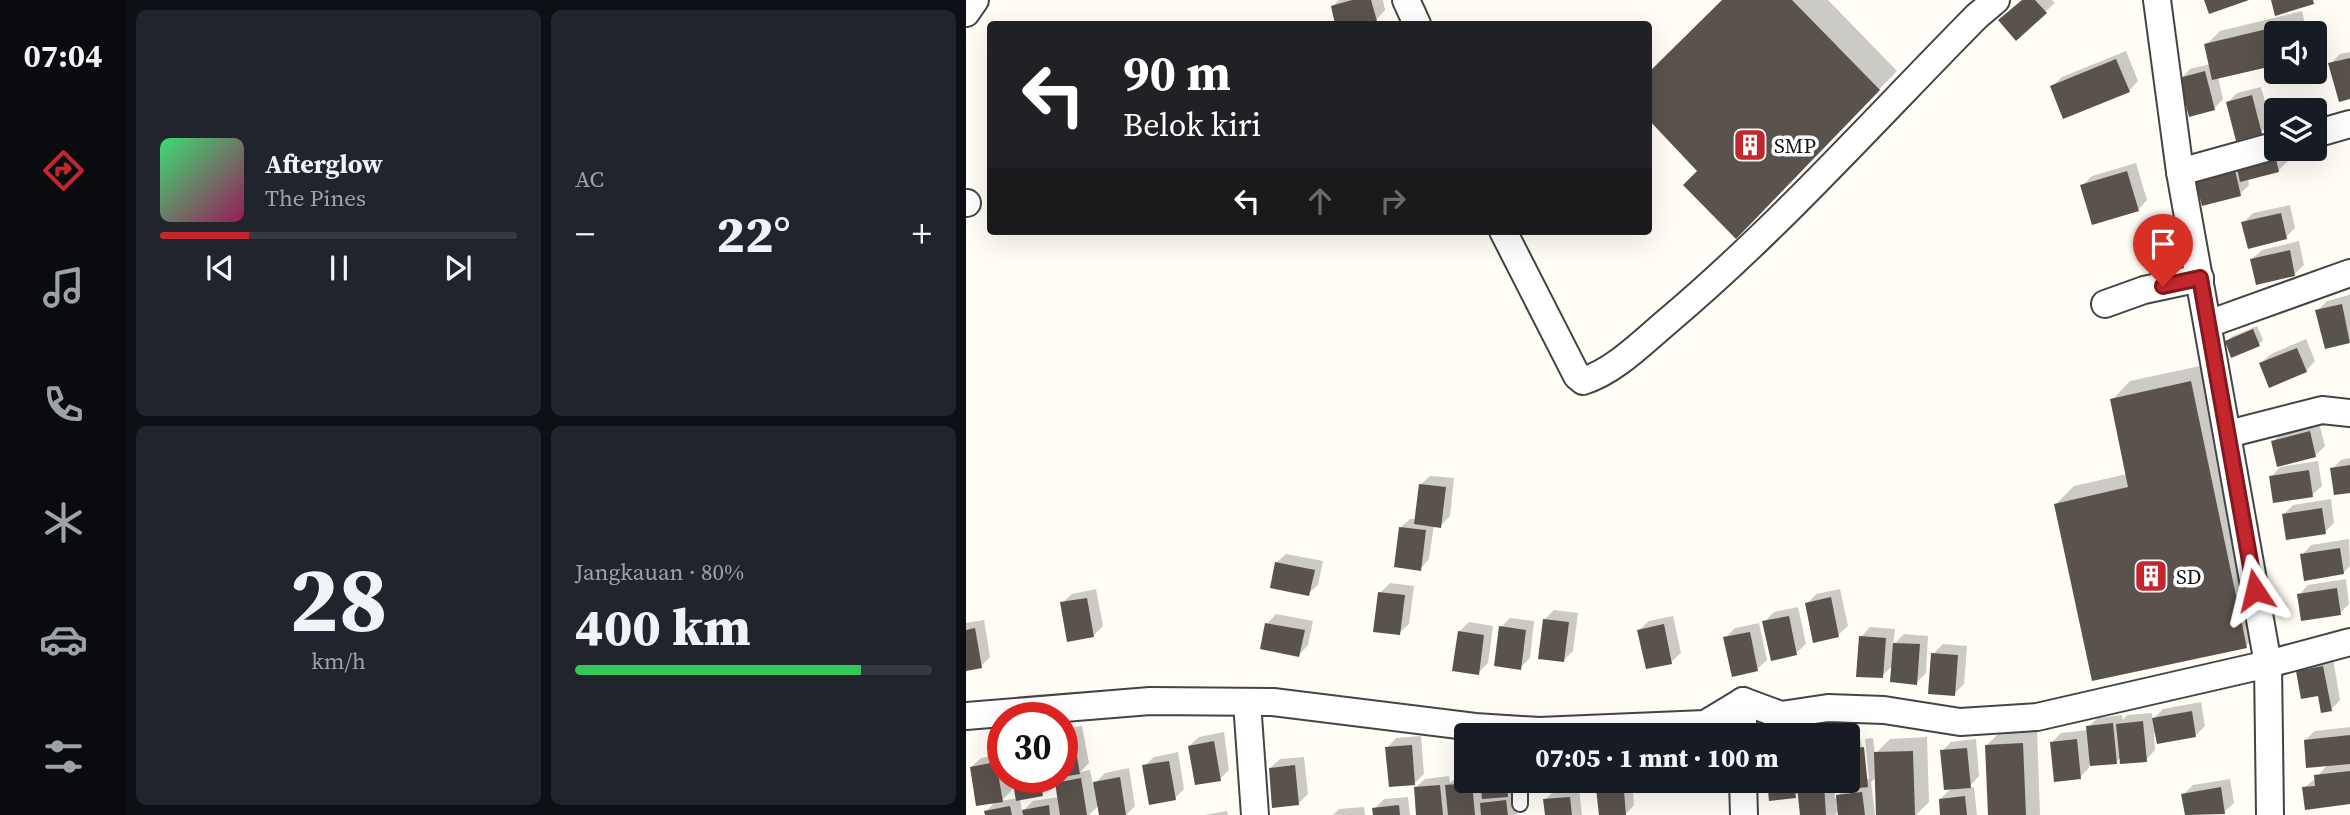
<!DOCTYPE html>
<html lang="id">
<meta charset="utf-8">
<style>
:root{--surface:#171b24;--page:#20242c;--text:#f1f3f6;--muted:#9ea1a6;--line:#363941;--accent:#c4262e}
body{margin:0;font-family:"Source Serif 4",serif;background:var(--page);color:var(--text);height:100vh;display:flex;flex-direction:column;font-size:26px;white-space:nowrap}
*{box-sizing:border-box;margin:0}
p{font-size:23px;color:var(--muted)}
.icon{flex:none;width:38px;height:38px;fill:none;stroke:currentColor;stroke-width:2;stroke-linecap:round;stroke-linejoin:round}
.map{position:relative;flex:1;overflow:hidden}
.side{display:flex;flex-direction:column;gap:10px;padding:10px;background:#0d0f14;width:840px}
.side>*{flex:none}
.top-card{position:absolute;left:21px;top:21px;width:665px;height:214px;border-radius:7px;box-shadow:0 7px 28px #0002;background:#202124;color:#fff;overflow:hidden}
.tools{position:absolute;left:1298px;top:21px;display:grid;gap:14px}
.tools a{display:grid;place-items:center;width:63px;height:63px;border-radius:7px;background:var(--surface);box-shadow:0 7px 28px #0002;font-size:35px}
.speed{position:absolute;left:21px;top:702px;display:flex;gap:14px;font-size:35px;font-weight:700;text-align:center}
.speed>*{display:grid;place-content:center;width:91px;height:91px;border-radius:50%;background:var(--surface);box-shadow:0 7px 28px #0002;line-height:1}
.speed .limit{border:10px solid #d22;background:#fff;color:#111}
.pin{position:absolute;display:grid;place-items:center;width:60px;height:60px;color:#fff;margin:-72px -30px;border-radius:50% 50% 50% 0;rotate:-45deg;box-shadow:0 0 7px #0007}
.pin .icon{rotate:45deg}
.me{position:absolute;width:77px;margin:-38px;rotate:350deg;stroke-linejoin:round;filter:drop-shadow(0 0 5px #0008)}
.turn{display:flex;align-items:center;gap:24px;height:147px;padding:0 21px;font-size:32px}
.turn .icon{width:91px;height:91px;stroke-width:2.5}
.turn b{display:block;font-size:49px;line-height:60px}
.lanes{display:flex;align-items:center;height:66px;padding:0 21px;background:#0003;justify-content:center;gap:35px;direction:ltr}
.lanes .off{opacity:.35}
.big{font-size:52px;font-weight:800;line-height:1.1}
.side .card{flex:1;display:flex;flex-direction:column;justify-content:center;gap:10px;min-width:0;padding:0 24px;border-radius:10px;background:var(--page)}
.side .dial{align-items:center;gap:0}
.dial b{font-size:91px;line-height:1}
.song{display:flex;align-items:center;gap:21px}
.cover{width:84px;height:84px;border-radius:10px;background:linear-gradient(135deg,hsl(140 70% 55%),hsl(330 70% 35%))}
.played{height:7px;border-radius:4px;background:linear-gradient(90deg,var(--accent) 25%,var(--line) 25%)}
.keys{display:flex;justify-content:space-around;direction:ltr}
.heat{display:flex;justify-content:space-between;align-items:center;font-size:38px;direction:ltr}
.charge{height:10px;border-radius:5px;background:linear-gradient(90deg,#34c759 80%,var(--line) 0)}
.side .tiles{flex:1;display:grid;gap:10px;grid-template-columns:repeat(2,1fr)}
.trip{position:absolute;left:488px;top:723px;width:406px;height:70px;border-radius:7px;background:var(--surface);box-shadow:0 7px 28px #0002;font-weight:800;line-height:70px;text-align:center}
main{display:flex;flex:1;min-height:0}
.dock{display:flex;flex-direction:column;width:126px;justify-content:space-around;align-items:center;background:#090b0e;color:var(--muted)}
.dock .icon{width:49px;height:49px}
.dock .selected{color:var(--accent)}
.dock b{font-size:32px;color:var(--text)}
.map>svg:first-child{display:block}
.shadow{fill:#0003}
.building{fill:#5a524d}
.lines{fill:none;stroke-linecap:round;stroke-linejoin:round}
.service-casing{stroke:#444;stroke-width:18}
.minor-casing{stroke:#444;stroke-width:30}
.service{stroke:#fff;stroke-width:14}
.minor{stroke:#fff;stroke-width:26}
.route-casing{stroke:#7f191e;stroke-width:18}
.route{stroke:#c4262e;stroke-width:12}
.labels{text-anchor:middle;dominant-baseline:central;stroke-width:7;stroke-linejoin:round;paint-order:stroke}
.poi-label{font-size:21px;fill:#111;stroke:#fff;text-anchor:start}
</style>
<main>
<nav class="dock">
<b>07:04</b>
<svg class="icon selected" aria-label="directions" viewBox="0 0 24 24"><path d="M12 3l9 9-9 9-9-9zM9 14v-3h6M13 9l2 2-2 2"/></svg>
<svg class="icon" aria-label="music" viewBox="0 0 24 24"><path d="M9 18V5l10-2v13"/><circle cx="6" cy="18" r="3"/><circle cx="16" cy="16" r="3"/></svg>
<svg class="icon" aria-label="phone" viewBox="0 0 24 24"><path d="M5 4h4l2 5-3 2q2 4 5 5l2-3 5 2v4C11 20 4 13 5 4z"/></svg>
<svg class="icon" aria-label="climate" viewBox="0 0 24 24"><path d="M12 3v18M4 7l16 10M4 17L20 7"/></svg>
<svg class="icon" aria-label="car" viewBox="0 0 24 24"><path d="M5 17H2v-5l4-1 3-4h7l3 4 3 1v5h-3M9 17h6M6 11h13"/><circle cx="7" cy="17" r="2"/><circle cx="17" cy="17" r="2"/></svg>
<svg class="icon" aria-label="filters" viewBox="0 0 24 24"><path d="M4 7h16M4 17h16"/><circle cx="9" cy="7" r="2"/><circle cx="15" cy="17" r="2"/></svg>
</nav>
<section class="side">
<div class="tiles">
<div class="card">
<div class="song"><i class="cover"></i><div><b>Afterglow</b><p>The Pines</p></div></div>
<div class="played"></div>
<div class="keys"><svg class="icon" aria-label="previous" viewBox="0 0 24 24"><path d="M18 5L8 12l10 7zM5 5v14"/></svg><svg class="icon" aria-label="pause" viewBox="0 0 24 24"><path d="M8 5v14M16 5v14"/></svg><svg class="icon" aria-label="next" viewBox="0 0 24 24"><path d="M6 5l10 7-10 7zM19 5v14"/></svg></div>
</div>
<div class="card"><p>AC</p>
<div class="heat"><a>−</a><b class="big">22°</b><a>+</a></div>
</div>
<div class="card dial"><b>28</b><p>km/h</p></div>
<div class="card"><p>Jangkauan · 80%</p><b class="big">400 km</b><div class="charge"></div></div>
</div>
</section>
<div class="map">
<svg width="1384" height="815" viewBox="0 0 1384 815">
<rect width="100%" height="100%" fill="#fffdf5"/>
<g class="shadow">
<polygon points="373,0 417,0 419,10 410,20 392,24 371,24 367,6"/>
<polygon points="758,0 862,0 931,71 788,219 734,171"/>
<polygon points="1057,0 1086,0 1089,3 1079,12"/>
<polygon points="1336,11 1341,33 1311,33 1252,77 1257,99 1248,109 1215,79 1224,69 1244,64 1240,45 1254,31"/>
<polygon points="1160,51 1172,81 1163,91 1086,86 1096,77"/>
<polygon points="1384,52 1384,97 1364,64 1374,54"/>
<polygon points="1295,87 1305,123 1295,132 1262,102 1271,93"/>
<polygon points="1319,149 1322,161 1312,171 1282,178 1283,185 1274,194 1231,180"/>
<polygon points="1170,163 1181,200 1172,210 1116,186 1126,176"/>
<polygon points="1324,205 1329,228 1320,237 1277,223 1287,213"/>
<polygon points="1333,241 1338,265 1329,274 1286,259 1296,250"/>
<polygon points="1384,293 1384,341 1360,347 1351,311 1361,301 1383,295"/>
<polygon points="1291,326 1297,340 1293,344 1261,342 1265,337"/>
<polygon points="1340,339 1349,361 1340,371 1295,363 1305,354"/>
<polygon points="1243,364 1299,628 1280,646 1090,504 1108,486 1161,474 1146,400 1164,381"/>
<polygon points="1353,423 1359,446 1349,456 1307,442 1316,432"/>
<polygon points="1384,458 1384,491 1366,469 1375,460"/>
<polygon points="1352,461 1356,486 1346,495 1305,477 1314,467"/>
<polygon points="464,476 488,478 484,516 474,526 468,525 463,559 454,569 434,528 444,519 450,519 454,485"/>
<polygon points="1365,499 1368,523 1359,532 1318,514 1327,505"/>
<polygon points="1383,539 1384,566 1377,573 1336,555 1345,545"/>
<polygon points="320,554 357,561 352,585 342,594 310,563"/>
<polygon points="1380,579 1383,604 1374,613 1333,595 1342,585"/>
<polygon points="424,583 448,586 443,624 433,633 414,593"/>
<polygon points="130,589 137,626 127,636 96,603 106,594"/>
<polygon points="874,589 882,626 872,635 841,604 850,594"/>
<polygon points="832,607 840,644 830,653 798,622 808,612"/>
<polygon points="588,610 612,613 607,651 598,660 578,620"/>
<polygon points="310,614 347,621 342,645 333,655 301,624"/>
<polygon points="707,616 715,653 705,662 673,630 683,621"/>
<polygon points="544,618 568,621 564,658 554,668 535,627"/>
<polygon points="18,620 24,657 15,666 0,669 0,623"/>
<polygon points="503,622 527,626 522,663 512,673 493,632"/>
<polygon points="793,623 801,660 791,669 759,638 769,628"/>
<polygon points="904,627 929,629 927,645 938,634 962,636 960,673 950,683 927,665 916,676 895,637"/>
<polygon points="977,644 1001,646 998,684 988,694 967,654"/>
<polygon points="1367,658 1374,700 1365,710 1354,694 1332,672 1341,662"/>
<polygon points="1235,702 1239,726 1229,736 1188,733 1189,750 1180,760 1155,757 1150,762 1123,765 1123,768 1114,777 1086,742 1095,733 1123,730 1122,727 1132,718 1156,715 1157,720 1161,715 1186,713 1186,720 1197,709"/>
<polygon points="116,726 123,763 114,772 124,770 127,785 139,773 163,768 169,806 160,815 135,815 133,805 123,815 20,815 20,811 30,801 5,767 15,758 37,754 37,777 43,777 46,790 35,801 52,798 48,777 84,777 85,785 76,795 54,799 56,812 67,801 93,797 91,784 99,775 96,776 96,729"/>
<polygon points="871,727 872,735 842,735 847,730"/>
<polygon points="1384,727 1384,802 1338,788 1350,778 1362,764 1339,740 1349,731"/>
<polygon points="1071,729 1074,815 1023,815 1021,745 1035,731"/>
<polygon points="258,732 263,770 254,779 223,746 233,737"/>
<polygon points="455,736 458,774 449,783 421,748 430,738"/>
<polygon points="961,737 963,802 950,815 912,815 911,776 905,782 909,815 874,815 873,811 869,815 836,815 833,792 829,796 803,780 867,780 869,799 880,788 882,780 883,741 895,740 900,779 903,779 899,739 907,738 909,754 924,739"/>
<polygon points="1010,739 1013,776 1002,788 1008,787 1011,815 976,815 974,799 986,788 976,751 985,742"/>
<polygon points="212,752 218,789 209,798 178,766 188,757"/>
<polygon points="338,757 342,794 332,804 304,768 314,759"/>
<polygon points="483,776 484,783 491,777 500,776 500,780 551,780 551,786 545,792 549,792 551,815 452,815 449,788 459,779"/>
<polygon points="1264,779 1268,803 1258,812 1220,815 1217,795 1227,785"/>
<polygon points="631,780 666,780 668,805 659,815 634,815"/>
<polygon points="613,788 616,815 581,815 579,800 589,790"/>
<polygon points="442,797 444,815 409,815 408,809 418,799"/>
<polygon points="398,807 399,815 367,815 373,809"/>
<polygon points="261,811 262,815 238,815"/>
</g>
<g class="building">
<polygon points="386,0 405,0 411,21 399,24 369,24 365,6"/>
<polygon points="756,0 826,0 914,90 770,239 717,185 731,171 682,119 682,73"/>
<polygon points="1056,0 1069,0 1081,13 1050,41 1032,20"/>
<polygon points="1238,0 1283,0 1243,14"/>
<polygon points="1305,0 1347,0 1348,4 1309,16"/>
<polygon points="1322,24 1324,33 1311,33 1311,65 1246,80 1238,44"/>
<polygon points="1384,58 1384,99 1373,102 1362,63"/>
<polygon points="1150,59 1164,92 1097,119 1084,86"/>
<polygon points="1239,71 1249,110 1223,117 1213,78"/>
<polygon points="1286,95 1296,134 1270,141 1260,102"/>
<polygon points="1307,146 1313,172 1274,182 1268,156"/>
<polygon points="1269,170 1275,196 1236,206 1229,180"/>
<polygon points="1161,171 1173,211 1126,225 1114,185"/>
<polygon points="1315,213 1321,239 1282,249 1275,222"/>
<polygon points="1324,250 1329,276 1290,285 1284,259"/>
<polygon points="1376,304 1384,343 1359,349 1349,310"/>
<polygon points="1287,329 1294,346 1265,358 1259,341"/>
<polygon points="1331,348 1341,372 1303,388 1293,363"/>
<polygon points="1225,381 1281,648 1126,681 1088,504 1162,487 1144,399"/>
<polygon points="1344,431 1350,457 1311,467 1305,441"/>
<polygon points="1384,465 1384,493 1368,495 1364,468"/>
<polygon points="1343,470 1347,497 1307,503 1303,476"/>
<polygon points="453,484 480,487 475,528 448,524"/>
<polygon points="1356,508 1360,534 1320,540 1316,514"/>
<polygon points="433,527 460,530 455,571 428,567"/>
<polygon points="1374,548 1378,574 1338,581 1334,554"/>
<polygon points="309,562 349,570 343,596 304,588"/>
<polygon points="1371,588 1375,615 1335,621 1331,594"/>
<polygon points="412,592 439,595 434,635 407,632"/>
<polygon points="865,597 873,637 847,643 839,603"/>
<polygon points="121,598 128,637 101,642 94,602"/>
<polygon points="823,616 831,655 805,661 796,621"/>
<polygon points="577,619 603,622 598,662 572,659"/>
<polygon points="299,623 339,630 333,657 294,649"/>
<polygon points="698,624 706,664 680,669 671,630"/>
<polygon points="533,626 560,630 555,670 528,666"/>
<polygon points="9,628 16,668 0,671 0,630"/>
<polygon points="492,631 518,635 513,675 486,671"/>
<polygon points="784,632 792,671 766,677 757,637"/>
<polygon points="893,636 920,638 917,678 890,677"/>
<polygon points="927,643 954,644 951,685 924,682"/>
<polygon points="965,653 992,655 989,696 962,694"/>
<polygon points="1357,666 1366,711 1355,713 1352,696 1335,699 1330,671"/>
<polygon points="1226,711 1230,737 1191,744 1186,718"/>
<polygon points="1177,721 1181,762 1154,764 1150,724"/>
<polygon points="1147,723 1151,764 1124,766 1120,726"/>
<polygon points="107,734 114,774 96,777 96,736"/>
<polygon points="1384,735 1384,764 1340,768 1338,740"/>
<polygon points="1111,739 1115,779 1088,782 1084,742"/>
<polygon points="248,741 255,781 229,785 222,746"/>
<polygon points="1057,743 1060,815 1022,815 1019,745"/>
<polygon points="446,745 449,785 423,787 419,747"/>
<polygon points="898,747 902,787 875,790 874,780 882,780 882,749"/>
<polygon points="1001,748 1005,788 978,790 974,750"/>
<polygon points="947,751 949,815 910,815 908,752"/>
<polygon points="203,761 210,800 183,805 176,765"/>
<polygon points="30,762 37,802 10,806 4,767"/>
<polygon points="329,765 333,805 306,808 303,768"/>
<polygon points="1384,771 1384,804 1339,810 1336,787 1349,786 1348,775"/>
<polygon points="46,777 73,777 77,796 50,801"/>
<polygon points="154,777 160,815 133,815 127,782"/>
<polygon points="115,778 121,815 94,815 89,783"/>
<polygon points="514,780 541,780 542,797 516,799"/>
<polygon points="629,780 657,780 660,815 633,815"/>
<polygon points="801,780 828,780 830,798 803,801"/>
<polygon points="506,783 509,815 482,815 479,785"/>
<polygon points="474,785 477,815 450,815 448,787"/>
<polygon points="858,785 860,815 834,815 831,787"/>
<polygon points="1255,787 1259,814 1219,815 1215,794"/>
<polygon points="896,792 899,815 872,815 870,795"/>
<polygon points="999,796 1001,815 974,815 973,799"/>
<polygon points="604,797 606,815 579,815 577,799"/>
<polygon points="540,800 542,815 515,815 514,803"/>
<polygon points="83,805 84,815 57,815 56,810"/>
<polygon points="433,805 434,815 407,815 406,808"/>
<polygon points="44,806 46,815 19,815 18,811"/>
</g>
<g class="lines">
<defs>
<polyline id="service" points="554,804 554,780"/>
<g id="minor">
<polyline points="440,0 451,24"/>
<polyline points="1191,0 1214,172 1302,664 1304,815"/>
<polyline points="0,13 9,0"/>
<polyline points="1349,134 1384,124"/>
<polyline points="1214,172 1311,145"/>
<polyline points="0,203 1,203"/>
<path d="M537 231 611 376 617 381C649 371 678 341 703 320 813 227 910 118 1011 16L1030 0"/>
<polyline points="1139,304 1178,290 1234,278"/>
<polyline points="1242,324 1384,273"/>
<polyline points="1262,434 1356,410 1384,413"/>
<polyline points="777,701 777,735"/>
<polyline points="281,702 289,815"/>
<polyline points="0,716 184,701 307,702 509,727 573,731 739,724 777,701 815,715 862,708 918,710 994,722 1071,717 1302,664 1384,642"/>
<polyline points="777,780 778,815"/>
</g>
</defs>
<use href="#service" class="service-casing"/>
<use href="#minor" class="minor-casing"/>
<use href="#service" class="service"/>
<use href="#minor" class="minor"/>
</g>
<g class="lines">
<defs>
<polyline id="route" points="1197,286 1234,278 1289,590"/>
</defs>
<use href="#route" class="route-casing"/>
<use href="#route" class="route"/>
</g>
<defs>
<symbol id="building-square" viewBox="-11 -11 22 22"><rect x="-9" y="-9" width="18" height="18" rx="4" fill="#c4262e" stroke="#fff"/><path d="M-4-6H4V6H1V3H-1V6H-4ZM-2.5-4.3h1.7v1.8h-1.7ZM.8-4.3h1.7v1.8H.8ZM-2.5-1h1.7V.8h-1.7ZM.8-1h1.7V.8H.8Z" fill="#fff"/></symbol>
</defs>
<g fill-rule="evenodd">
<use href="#building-square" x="765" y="126" width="38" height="38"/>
<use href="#building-square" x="1166" y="557" width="38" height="38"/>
</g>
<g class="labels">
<g class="poi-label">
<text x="808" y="145">SMP</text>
<text x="1210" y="576">SD</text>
</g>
</g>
</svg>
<div class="tools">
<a><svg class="icon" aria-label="sound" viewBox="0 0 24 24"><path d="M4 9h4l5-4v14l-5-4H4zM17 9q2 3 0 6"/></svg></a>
<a><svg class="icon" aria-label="layers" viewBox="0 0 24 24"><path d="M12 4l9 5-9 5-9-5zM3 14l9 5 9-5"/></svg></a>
</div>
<div class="speed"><div class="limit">30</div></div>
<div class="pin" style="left:1197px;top:286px;background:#d93025"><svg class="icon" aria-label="arrive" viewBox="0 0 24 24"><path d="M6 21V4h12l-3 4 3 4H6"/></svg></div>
<svg class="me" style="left:1289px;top:590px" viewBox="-20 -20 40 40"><path d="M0-17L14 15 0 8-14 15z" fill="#c4262e" stroke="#fff" stroke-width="4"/></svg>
<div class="trip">07:05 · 1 mnt · 100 m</div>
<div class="top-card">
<div class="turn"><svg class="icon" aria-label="left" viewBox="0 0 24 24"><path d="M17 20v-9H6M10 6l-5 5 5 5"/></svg><div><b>90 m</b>Belok kiri</div></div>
<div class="lanes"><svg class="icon" aria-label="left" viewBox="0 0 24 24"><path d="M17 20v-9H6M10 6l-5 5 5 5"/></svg><svg class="icon off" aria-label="ahead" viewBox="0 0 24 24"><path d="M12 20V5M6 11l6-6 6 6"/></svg><svg class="icon off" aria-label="right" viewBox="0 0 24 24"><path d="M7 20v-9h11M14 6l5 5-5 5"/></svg></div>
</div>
</div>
</main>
